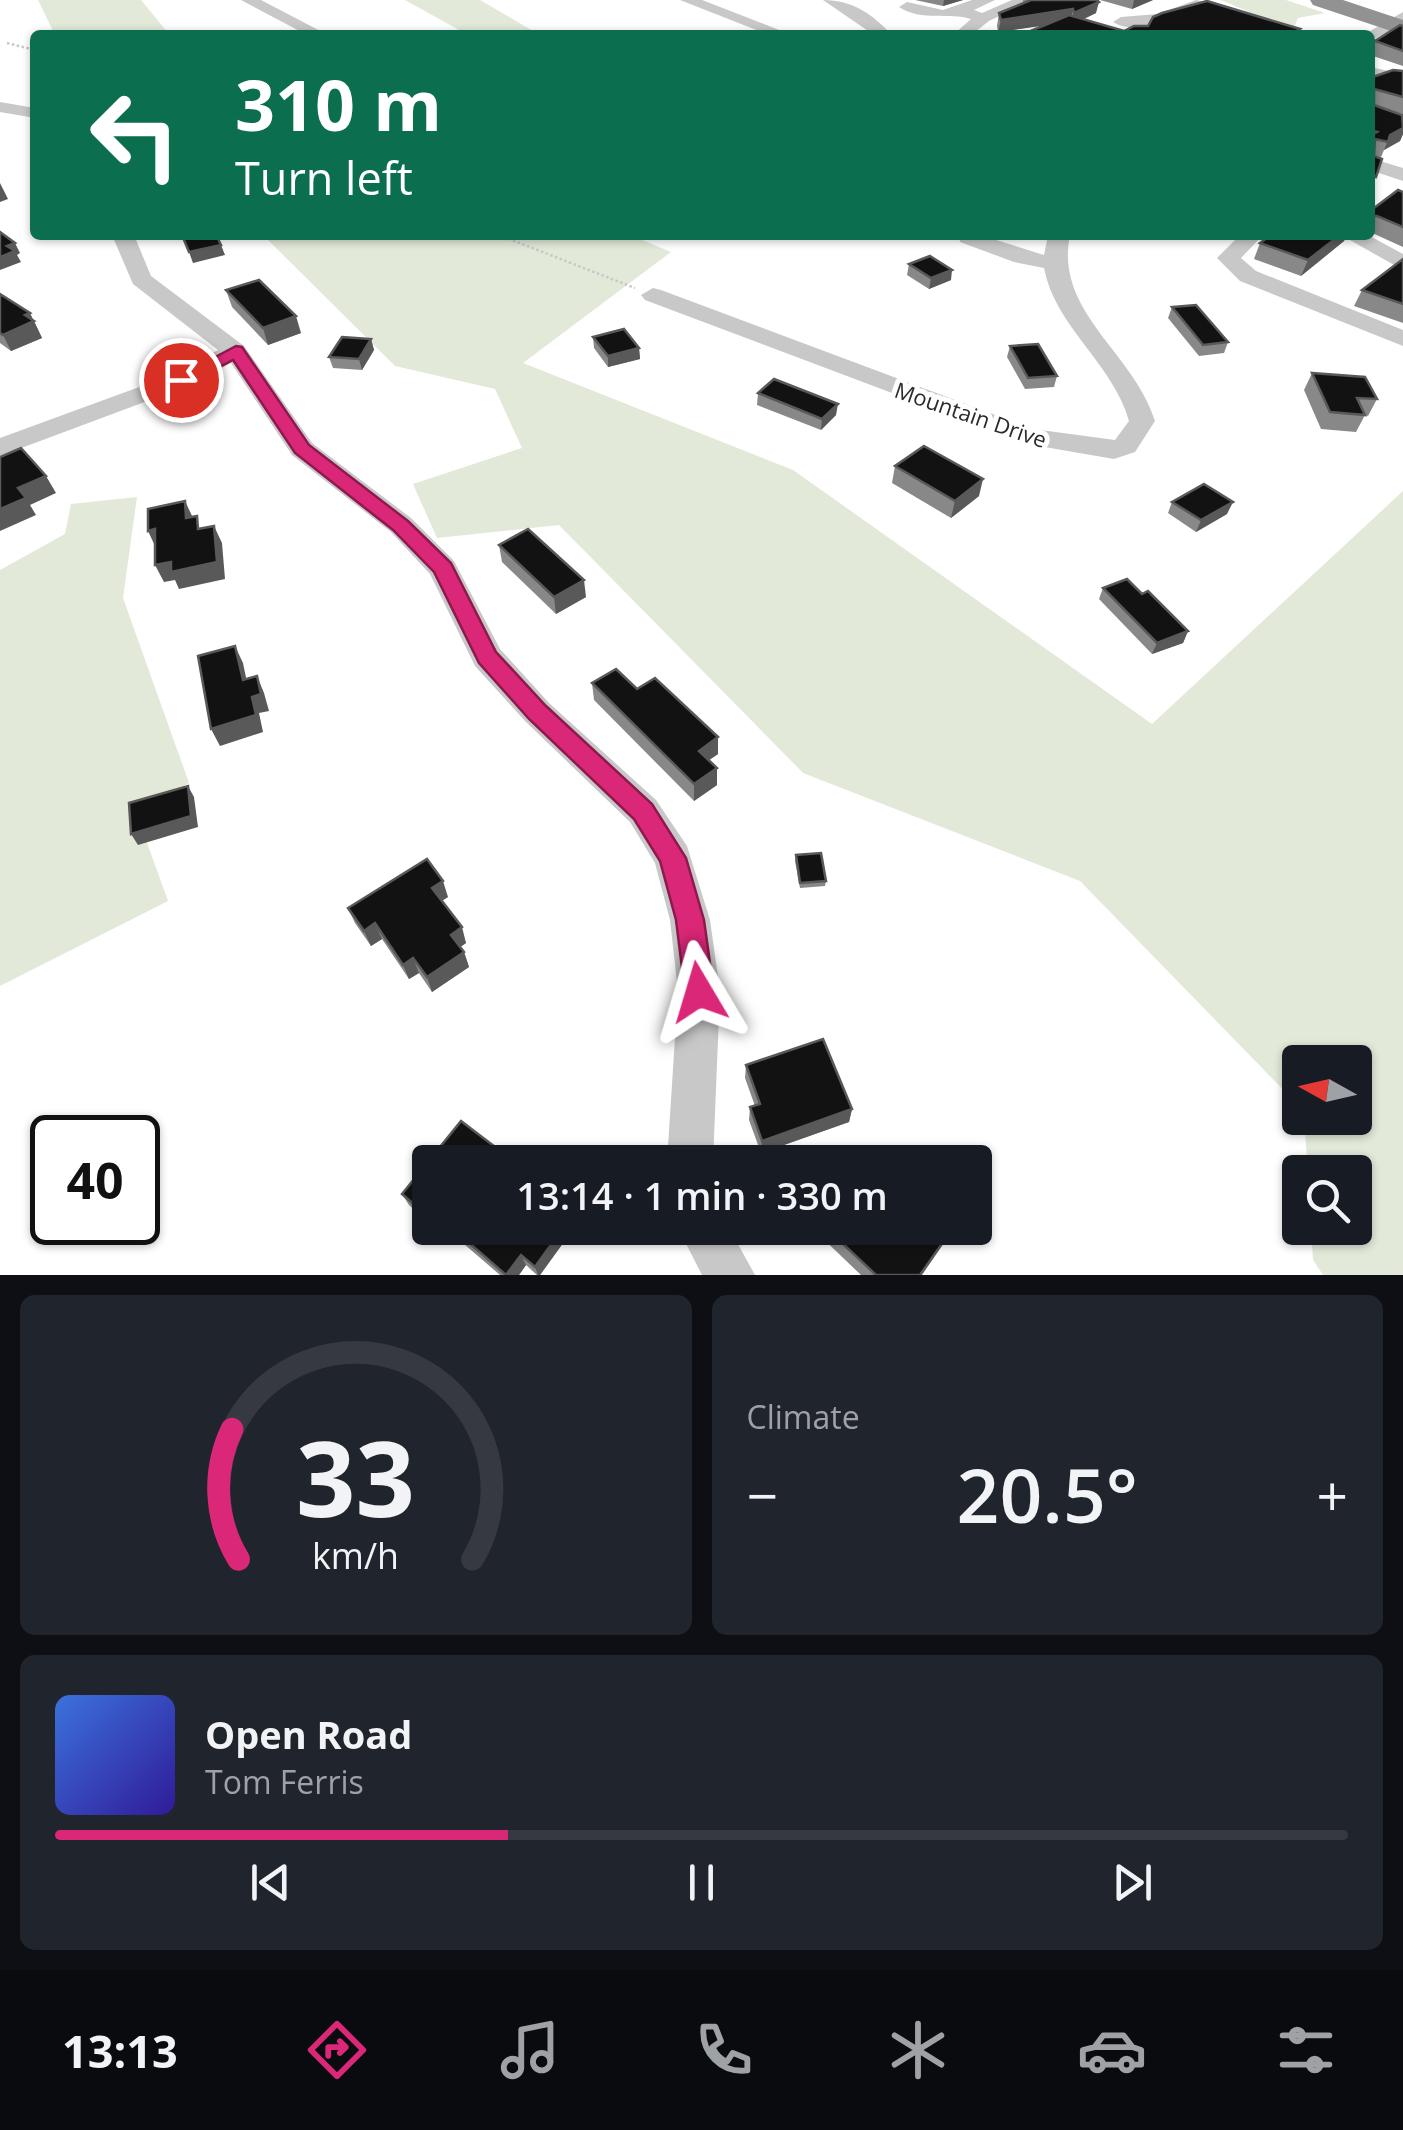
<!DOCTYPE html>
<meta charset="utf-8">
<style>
:root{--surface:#171b24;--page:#20242c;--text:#f1f3f6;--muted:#9ea1a6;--line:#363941;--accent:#db2777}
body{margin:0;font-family:"Open Sans",sans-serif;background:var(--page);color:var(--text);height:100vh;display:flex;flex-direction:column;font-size:38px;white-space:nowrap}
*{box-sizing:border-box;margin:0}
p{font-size:32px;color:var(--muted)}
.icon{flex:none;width:55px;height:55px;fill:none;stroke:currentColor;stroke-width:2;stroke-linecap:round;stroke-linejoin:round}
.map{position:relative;height:1275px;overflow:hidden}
.drawer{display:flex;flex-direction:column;gap:20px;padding:20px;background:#0d0f14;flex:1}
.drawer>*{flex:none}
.banner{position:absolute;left:30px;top:30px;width:1345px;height:210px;border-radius:10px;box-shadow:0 2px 8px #0004;background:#0b6e4f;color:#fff;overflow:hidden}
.needle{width:65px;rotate:278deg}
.fabs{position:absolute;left:1282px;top:1045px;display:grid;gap:20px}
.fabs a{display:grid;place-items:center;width:90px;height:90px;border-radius:10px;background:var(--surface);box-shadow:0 2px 8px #0004;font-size:50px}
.speed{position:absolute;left:30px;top:1115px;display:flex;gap:20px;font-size:50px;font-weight:700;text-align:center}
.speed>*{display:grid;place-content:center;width:130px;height:130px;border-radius:50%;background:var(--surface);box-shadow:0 2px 8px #0004;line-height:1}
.speed .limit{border:5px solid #111;border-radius:15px;background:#fff;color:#111}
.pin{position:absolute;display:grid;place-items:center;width:85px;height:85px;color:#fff;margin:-42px;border:5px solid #fff;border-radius:50%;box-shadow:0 2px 10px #0007}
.me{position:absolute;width:110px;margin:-55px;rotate:353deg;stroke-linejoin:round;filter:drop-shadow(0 0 8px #0008)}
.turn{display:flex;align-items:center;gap:35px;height:210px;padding:0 40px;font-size:45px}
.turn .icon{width:130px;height:130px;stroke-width:2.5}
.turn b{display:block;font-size:70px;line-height:85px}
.big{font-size:75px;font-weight:600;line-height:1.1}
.drawer .card{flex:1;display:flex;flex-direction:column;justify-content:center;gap:15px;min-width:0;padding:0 35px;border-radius:15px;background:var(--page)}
.drawer .dial{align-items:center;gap:0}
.dial svg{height:260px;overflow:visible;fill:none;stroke:var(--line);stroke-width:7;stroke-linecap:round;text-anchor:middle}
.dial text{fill:var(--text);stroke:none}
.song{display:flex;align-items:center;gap:30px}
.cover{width:120px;height:120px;border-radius:15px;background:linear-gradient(135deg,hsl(220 70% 55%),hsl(250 70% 35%))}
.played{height:10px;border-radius:5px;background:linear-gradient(90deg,var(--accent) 35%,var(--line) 35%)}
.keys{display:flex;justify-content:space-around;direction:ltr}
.heat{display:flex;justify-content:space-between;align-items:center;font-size:55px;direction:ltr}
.drawer .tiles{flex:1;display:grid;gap:20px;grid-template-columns:1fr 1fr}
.card:last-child{grid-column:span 2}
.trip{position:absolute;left:412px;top:1145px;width:580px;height:100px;border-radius:10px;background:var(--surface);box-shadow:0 2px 8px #0004;font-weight:600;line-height:100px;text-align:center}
.menu{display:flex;height:160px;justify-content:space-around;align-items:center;background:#090b0e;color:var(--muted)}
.menu .icon{width:70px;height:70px}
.menu .selected{color:var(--accent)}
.menu b{font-size:45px;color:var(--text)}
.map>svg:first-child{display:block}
.green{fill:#e2e9d9}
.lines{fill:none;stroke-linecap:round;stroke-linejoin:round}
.path{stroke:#c8c8c8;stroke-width:2.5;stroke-dasharray:2.5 2.5;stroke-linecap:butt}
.minor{fill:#c8c8c8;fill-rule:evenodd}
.highway{fill:#929292;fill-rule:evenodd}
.wall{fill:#888}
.shaded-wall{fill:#595959}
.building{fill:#121212;stroke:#595959;stroke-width:2.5}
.route{fill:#db2777;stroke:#8e194d;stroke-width:2.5}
.labels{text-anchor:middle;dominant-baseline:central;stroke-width:10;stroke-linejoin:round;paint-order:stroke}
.far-street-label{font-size:22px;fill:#2b2b2b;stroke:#fff}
</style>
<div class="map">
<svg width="1403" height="1275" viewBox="0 0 1403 1275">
<rect width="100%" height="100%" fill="#fff"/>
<g class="green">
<polygon points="38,0 141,0 170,35 55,35"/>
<polygon points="405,0 480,0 540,35 468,35"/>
<polygon points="1221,0 1286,0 1325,13 1298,18 1294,27 1270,21"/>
<polygon points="263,235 630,235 671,252 523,363 793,470 1152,724 1403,491 1403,1275 1323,1275 1313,1260 1311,1228 1355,1228 1355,1172 1308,1172 1304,1118 1355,1118 1355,1062 1300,1062 1300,1107 1080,881 803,773 559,525 437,538 413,484 522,448 495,389 395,366"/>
<polygon points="137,497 123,598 189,783 136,812 168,901 0,986 0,570 65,534 71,504"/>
</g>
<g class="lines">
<g class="path">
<polyline points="7,43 35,50"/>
<polyline points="499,235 635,288"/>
</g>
<g class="minor">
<polygon points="241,0 261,0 328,35 307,35"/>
<polygon points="680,0 702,0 792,35 769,35"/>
<path d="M823 0C853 0 872 14 892 35H874Z"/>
<path d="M972 0H995L974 10 982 13 1012 0H1033L989 21 971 35H953L971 19C949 12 922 22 899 7L907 2 943 10Z"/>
<path d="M1196 0 1210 3C1189 18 1136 37 1113 22L1121 17 1158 14Z"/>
<polygon points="1403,12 1403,24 1370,41 1370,35 1363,35"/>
<polygon points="1370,67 1403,74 1403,84 1370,77"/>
<polygon points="0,102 35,108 35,118 0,112"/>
<polygon points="1370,158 1403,168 1403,181 1370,170"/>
<polygon points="112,235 134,235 151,276 244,346 312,443 411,518 454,561 500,649 549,703 656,800 687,846 710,920 720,991 713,1162 667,1162 678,991 670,920 655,863 630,822 525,721 475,666 430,574 391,532 292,455 231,363 190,385 0,456 0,438 172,375 218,350 133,284"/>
<path d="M959 235H996L993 239 1044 255 1048 235H1070C1054 312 1134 352 1155 421L1135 452 1114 459 1027 444 645 300 641 295 653 288 661 290 1033 429 1115 440 1129 421C1113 363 1055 327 1044 268L1014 262 960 242Z"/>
<polygon points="1240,235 1263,235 1241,258 1256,271 1403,330 1403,346 1240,281 1217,258"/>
<polygon points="1341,235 1368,235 1403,254 1403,270"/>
<polygon points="678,1228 729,1228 755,1275 702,1275"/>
</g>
<polygon class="highway" points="1310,0 1343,0 1403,20 1403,35 1313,5"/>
</g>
<g class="wall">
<polygon points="915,0 963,0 943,6"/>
<polygon points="1023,0 1097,0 1096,13 1084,19 1124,31 1300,29 1021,35 1044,25 998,32 997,26 999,13 1023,4"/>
<polygon points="1100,0 1153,0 1132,9"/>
<polygon points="1403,26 1403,66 1370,55 1375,41"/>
<polygon points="1403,71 1403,114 1387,110 1403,117 1403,134 1400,141 1384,150 1381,157 1374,156 1376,177 1370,190 1370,78"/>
<polygon points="1403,192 1403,247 1370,232 1370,211"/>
<polygon points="1271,235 1347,235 1344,241 1301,276 1254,259 1260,243"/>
<polygon points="1403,259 1403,323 1354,306 1362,290"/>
<polygon points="909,264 951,280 929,289 907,275"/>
<polygon points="226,290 301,333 268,345 232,307"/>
<polygon points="0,294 34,321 42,338 11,351 0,343"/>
<polygon points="1172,307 1228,342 1224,353 1199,356 1168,318"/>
<polygon points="593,337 639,348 640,359 608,367 594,348"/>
<polygon points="371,339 374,350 362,370 333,368 329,357"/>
<polygon points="1010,346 1057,376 1054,387 1025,389 1007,357"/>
<polygon points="1312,373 1377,399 1368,416 1365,415 1356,432 1321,429 1304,390"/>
<polygon points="758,393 836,415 821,430 757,405"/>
<polygon points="895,466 979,496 951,518 892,483"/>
<polygon points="1172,502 1227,514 1196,532 1168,513"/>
<polygon points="499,545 586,597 556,614 502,562"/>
<polygon points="1103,588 1188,631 1183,643 1152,654 1099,599"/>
<polygon points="592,683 637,689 718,754 709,760 717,768 717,785 694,801 594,700"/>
<polygon points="796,855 826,881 825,886 800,888 795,861"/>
<polygon points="448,897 442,901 466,943 460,947 464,952 469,967 432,992 419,973 409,979 382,939 371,946 355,923 348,908"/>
<polygon points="746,1065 852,1109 849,1122 761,1153 749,1120 750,1107 755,1106 745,1078"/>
<polygon points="430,1162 430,1224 409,1205 402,1194"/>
<polygon points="434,1228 574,1228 540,1275 537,1275 526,1265 519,1275 500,1275 457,1238 452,1243"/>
<polygon points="814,1228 954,1228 922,1275 861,1275 814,1230"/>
</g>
<g class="shaded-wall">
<polygon points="944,0 963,0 943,6"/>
<polygon points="1134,0 1153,0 1132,9"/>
<polygon points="1099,2 1096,13 1071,25 1074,13"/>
<polygon points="1073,9 1070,22 998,32 1001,20"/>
<polygon points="1403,128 1403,134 1400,141 1384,150 1390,135"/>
<polygon points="0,183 8,199 0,202"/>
<polygon points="1340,235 1347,235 1344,241 1301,276 1308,260"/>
<polygon points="15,243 20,253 17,255 21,262 0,270 0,257 7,246"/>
<polygon points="221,245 225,255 193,263 189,252"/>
<polygon points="952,270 951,280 929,289 931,278"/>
<polygon points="30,313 42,338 11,351 3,335"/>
<polygon points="296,316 301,333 268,345 263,328"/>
<polygon points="371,339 374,350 362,370 359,359"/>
<polygon points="639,348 640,359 608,367 608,356"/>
<polygon points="838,404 836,415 821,430 822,419"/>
<polygon points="46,476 56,493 30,505 36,515 0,531 0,509 18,488"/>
<polygon points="983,479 979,496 951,518 955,501"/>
<polygon points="185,501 193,518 186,518"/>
<polygon points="1233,502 1227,514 1196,532 1201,520"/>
<polygon points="214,526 222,543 225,579 179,589 175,580 164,582 155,565"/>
<polygon points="155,529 156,548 148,531"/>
<polygon points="584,580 586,597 556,614 554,597"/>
<polygon points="1188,631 1183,643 1152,654 1157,643"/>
<polygon points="235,646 243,663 250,697 243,680"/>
<polygon points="257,676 264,693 269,711 259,713 263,732 220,746 211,729 252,697"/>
<polygon points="718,737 718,754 699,767 699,751"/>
<polygon points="717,768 717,785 694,801 694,784"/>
<polygon points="188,786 194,797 198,827 138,845 131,834"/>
<polygon points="443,881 448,897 438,903 432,888"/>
<polygon points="375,923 382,939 371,946 364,931"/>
<polygon points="462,927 466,943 456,950 451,935"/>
<polygon points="464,952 469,967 432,992 427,977"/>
<polygon points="413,958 419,973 409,979 403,965"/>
<polygon points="852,1109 849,1122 761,1153 762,1141"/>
<polygon points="450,1228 457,1238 452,1243 446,1232"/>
<polygon points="563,1228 574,1228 540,1275 538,1275 535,1267"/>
<polygon points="521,1255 526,1265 519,1275 506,1275"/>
</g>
<g class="building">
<polygon points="1031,0 1097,0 1099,2 1074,13 1073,9 1001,20 999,13"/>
<polygon points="1207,1 1300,29 1290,35 1021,35 1069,15 1124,31 1134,26 1148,26 1153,17 1162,13"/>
<polygon points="1400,25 1403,26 1403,51 1375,41"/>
<polygon points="1393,70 1403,71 1403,97 1374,89 1374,105 1402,115 1403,128 1390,135 1388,142 1375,139 1374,156 1382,159 1376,177 1370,175 1370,136 1377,132 1370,130 1370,78"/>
<polygon points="1398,190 1403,192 1403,227 1377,216 1370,216 1370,211"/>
<polygon points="0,232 15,243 7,246 15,251 0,257"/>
<polygon points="182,235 216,235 221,245 189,252"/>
<polygon points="1271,235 1340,235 1308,260 1260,243"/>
<polygon points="930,256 952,270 931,278 909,264"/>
<polygon points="1403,259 1403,304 1362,290"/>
<polygon points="259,280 296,316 263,328 226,290"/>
<polygon points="0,294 30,313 25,315 34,321 3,335 0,333"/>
<polygon points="1196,305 1228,342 1203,345 1172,307"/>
<polygon points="624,329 639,348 608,356 593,337"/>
<polygon points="342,337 371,339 359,359 329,357"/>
<polygon points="1038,344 1057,376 1028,378 1010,346"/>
<polygon points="1312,373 1365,377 1377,399 1357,398 1365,415 1330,412"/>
<polygon points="774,379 838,404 822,419 758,393"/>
<polygon points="924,446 983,479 955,501 895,466"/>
<polygon points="21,448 46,476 18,488 26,498 0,509 0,457"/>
<polygon points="1204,484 1233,502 1201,520 1172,502"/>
<polygon points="185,501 186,518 197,516 198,529 214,526 217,562 171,572 171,562 155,565 155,529 148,531 148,509"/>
<polygon points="528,529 584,580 554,597 499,545"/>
<polygon points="1127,579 1142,594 1148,591 1188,631 1157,643 1103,588"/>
<polygon points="235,646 243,680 257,676 261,694 252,697 256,715 211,729 198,656"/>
<polygon points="616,669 637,689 655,678 718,737 699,751 717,768 694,784 592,683"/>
<polygon points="188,786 191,816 131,834 129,803"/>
<polygon points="821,853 826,881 800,883 796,855"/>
<polygon points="427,859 443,881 432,888 462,927 451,935 464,952 427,977 413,958 403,965 375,923 364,931 348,908"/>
<polygon points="823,1039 852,1109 762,1141 750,1107 760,1104 746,1065"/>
<polygon points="461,1121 515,1162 430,1162 430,1218 402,1194"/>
<polygon points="871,1148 888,1162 860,1162"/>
<polygon points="452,1228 563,1228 535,1267 521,1255 506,1275"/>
<polygon points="826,1228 953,1228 920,1275 876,1275"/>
</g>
<polygon class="route" points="236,346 242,347 309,445 408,521 451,563 496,652 546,706 652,804 686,858 704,920 714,992 710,1001 699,1005 689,1001 685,992 676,920 660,861 634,819 529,719 479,663 434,572 393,530 295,453 233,360 187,384 181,386 172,380"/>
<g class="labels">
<g class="far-street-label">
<text transform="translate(971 414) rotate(19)">Mountain Drive</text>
</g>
</g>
</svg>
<div class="fabs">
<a><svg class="needle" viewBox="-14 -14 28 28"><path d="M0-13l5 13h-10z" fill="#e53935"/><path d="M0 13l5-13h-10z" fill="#9ea1a6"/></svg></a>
<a><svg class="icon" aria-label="search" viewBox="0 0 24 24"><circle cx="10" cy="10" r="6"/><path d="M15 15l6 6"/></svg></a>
</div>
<div class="speed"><div class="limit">40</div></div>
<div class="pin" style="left:181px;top:380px;background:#d93025"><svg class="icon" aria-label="arrive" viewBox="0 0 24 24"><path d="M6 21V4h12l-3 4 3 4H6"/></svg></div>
<svg class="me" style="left:699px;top:992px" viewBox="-20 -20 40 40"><path d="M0-17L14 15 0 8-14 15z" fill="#db2777" stroke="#fff" stroke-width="4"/></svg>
<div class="trip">13:14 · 1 min · 330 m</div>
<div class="banner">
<div class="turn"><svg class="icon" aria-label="left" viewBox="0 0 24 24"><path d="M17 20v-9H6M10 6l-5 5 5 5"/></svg><div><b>310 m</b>Turn left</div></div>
</div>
</div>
<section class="drawer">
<div class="tiles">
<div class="card dial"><svg viewBox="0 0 100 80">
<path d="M14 69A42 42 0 1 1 86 69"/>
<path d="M14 69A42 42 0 0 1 12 29" stroke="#db2777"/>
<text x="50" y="56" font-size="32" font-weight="700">33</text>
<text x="50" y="72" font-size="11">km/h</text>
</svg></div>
<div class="card"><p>Climate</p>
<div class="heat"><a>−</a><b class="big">20.5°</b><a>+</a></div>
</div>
<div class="card">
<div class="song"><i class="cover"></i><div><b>Open Road</b><p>Tom Ferris</p></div></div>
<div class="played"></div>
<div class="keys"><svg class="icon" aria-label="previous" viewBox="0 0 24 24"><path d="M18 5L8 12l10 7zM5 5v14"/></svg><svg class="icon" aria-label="pause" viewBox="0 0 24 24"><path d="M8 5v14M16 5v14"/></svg><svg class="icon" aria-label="next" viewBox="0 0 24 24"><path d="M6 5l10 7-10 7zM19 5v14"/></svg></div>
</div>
</div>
</section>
<nav class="menu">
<b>13:13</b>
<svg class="icon selected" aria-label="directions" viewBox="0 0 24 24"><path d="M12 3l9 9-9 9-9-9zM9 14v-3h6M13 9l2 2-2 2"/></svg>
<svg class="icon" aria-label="music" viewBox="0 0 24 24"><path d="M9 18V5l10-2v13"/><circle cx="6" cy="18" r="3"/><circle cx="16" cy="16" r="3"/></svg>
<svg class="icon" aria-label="phone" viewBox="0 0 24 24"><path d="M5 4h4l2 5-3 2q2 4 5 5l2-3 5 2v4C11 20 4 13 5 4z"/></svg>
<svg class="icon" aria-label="climate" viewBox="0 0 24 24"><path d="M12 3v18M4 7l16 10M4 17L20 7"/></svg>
<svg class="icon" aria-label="car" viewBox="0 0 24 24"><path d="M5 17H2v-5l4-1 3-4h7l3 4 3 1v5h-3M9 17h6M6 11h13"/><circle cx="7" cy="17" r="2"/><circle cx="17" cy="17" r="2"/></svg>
<svg class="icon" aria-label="filters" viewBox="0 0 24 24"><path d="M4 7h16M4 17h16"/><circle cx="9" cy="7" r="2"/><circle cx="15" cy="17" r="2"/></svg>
</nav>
